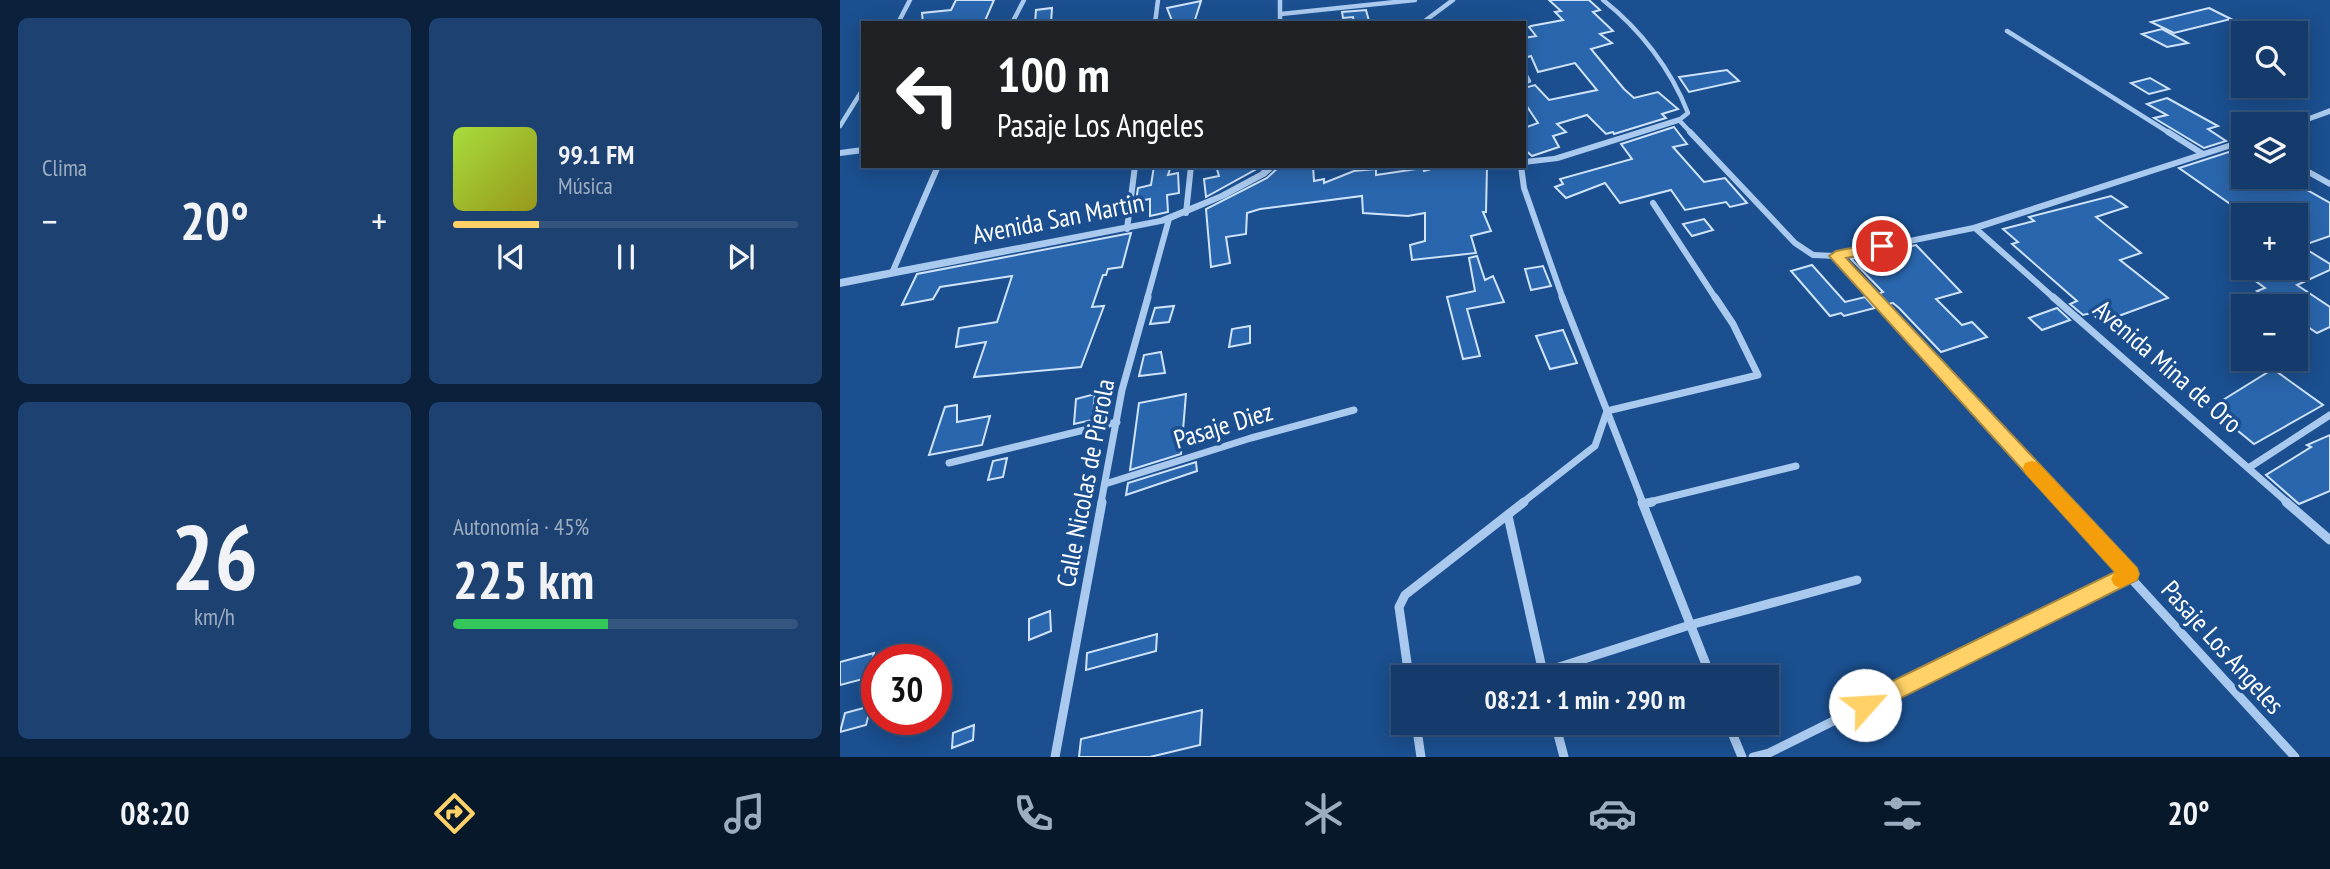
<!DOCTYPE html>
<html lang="es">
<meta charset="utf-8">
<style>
:root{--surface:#143b6b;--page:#1d4271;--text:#f1f3f6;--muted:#9dadc1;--line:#33557e;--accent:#ffd166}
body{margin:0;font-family:"PT Sans Narrow",sans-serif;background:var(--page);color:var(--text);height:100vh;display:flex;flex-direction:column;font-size:26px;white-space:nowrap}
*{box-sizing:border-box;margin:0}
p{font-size:23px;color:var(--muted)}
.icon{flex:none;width:38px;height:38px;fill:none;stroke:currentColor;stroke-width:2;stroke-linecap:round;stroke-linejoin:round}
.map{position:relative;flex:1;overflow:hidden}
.sheet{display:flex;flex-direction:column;gap:18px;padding:18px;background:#0b203b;width:840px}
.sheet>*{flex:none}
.hud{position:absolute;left:21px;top:21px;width:665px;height:147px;border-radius:0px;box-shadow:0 4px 18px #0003,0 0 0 2px var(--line);background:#202124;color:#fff;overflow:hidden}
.buttons{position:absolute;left:1391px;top:21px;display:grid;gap:14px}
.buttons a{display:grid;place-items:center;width:77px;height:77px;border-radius:0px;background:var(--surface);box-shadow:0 4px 18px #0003,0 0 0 2px var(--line);font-size:35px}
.speed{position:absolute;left:21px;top:644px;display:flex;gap:14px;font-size:35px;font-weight:700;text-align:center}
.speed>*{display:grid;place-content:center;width:91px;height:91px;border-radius:50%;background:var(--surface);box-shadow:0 4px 18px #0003,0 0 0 2px var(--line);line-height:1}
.speed .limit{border:10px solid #d22;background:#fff;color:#111}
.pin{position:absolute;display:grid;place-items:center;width:60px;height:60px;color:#fff;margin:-30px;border:4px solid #fff;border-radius:50%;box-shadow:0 2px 7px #0007}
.me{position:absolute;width:77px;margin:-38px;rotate:64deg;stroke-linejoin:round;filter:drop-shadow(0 0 5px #0008)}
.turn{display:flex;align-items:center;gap:24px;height:147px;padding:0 21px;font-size:32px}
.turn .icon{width:91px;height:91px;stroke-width:2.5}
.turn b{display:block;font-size:49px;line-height:60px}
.big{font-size:52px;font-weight:600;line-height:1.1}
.sheet .card{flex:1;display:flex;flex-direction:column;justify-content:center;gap:10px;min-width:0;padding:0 24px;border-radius:10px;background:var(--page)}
.sheet .dial{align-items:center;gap:0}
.dial b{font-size:91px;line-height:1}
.song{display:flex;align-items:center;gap:21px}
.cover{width:84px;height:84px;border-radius:10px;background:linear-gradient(135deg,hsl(80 70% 55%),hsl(60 70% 35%))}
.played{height:7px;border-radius:4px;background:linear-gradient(90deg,var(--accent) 25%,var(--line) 25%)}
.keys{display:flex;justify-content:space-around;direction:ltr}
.heat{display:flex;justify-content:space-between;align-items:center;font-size:38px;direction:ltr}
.charge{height:10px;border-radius:5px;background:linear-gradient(90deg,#34c759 45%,var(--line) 0)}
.sheet .tiles{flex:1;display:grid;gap:18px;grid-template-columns:repeat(2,1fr)}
.trip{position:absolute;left:551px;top:665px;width:388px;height:70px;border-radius:0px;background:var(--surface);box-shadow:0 4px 18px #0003,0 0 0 2px var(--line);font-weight:600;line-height:70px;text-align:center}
.dock{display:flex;height:112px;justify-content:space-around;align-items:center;background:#08182b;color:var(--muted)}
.dock .icon{width:49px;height:49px}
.dock .on{color:var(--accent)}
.dock b{font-size:32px;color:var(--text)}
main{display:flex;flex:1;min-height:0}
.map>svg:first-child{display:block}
.building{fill:#2a66ad;stroke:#cfe3fa;stroke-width:2}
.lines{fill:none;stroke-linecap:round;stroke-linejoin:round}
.minor-far3{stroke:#a9c9ee;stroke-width:4.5}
.minor-far2{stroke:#a9c9ee;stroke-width:6}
.minor-far1{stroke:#a9c9ee;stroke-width:7}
.minor{stroke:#a9c9ee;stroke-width:9}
.tertiary{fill:#a9c9ee;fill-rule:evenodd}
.route{fill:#ffd166;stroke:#a68842;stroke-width:2}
.slow{fill:#f59e0b}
.labels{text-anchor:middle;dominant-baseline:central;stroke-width:7;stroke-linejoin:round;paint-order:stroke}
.street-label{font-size:26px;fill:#fff;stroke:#1b4f8f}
</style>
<main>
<section class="sheet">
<div class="tiles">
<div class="card"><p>Clima</p>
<div class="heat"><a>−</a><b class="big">20°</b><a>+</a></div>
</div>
<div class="card">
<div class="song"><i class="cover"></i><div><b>99.1 FM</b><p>Música</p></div></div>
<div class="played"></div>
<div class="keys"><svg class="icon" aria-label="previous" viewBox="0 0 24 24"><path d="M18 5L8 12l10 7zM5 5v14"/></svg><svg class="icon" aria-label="pause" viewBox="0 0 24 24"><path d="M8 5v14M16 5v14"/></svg><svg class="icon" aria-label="next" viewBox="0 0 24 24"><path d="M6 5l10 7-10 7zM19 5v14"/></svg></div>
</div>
<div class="card dial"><b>26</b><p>km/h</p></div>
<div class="card"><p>Autonomía · 45%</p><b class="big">225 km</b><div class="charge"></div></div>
</div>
</section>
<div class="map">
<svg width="1490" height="757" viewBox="0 0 1490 757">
<rect width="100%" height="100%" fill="#1b4f8f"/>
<g class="building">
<polygon points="116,0 154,0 144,23 83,23 82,13 111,10"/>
<polygon points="709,0 749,0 760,10 753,12 773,31 760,34 772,43 751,49 784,89 794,98 818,92 838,109 822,114 826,118 774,134 773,132 766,134 747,115 717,124 726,132 713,136 719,147 692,156 684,149 684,128 698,123 684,102 684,88 695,85 709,100 757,90 735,63 698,72 691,56 684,58 684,38 696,36 689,27 691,26 723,20 715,12 721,11"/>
<polygon points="361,1 354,23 333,23 327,8"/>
<polygon points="212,8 211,23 195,23 196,10"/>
<polygon points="1369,8 1391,19 1334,33 1311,22"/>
<polygon points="526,10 529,21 514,23 513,17 503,18 502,12"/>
<polygon points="1322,29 1348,43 1327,47 1302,34"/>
<polygon points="887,70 899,81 849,92 839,77"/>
<polygon points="1310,78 1329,89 1309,94 1291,83"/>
<polygon points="1327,98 1378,126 1368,129 1386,141 1364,148 1314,118 1327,115 1307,104"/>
<polygon points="834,127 847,144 833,147 864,182 885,178 907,203 890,207 886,202 845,210 831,190 780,203 765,183 726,198 715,187 723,184 720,179 792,159 781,144"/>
<polygon points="1398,149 1404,151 1404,187 1435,177 1444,177 1490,203 1490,236 1461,246 1490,264 1490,270 1457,285 1490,307 1490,327 1477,333 1456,319 1456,306 1438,306 1417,291 1425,288 1410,277 1428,268 1456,268 1456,215 1406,215 1339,168"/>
<polygon points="314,166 331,166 328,175 338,173 339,193 327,195 328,212 310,216 310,199 298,201 297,194 298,188 311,185"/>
<polygon points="376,166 422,166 366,197 364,179 379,176"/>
<polygon points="440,166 473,166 474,181 484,179 484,183 514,171 536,169 536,175 583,168 584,171 602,166 647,166 646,212 643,212 651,231 631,236 636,253 572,260 570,245 585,241 585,213 568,216 523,213 522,196 420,209 407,213 406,234 386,237 390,263 371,267 366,209 427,178"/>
<polygon points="1271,196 1287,207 1256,217 1301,253 1280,260 1328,298 1262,322 1251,313 1243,315 1230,304 1237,301 1172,244 1178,242 1163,229 1194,221 1189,217"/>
<polygon points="864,219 873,230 852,236 843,224"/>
<polygon points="291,233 282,267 268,269 266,275 263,275 252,307 264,306 241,367 134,377 146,342 116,347 119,328 157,322 172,276 100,287 93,299 62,305 77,274"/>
<polygon points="1076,245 1121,292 1096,299 1122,325 1132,322 1147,337 1101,352 1059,308 1053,303 1048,304 1038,294 1043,292 1011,259"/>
<polygon points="637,256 645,280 653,276 664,302 627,309 640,356 623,359 607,297 635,291 629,258"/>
<polygon points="972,265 1005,302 1025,297 1035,308 1004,316 1001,313 990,316 951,271"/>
<polygon points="703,266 711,286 691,290 685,269"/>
<polygon points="334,306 329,322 310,324 315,308"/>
<polygon points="1217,308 1230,320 1202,330 1189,318"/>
<polygon points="410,326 410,343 389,347 392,329"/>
<polygon points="723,330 737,363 710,369 696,336"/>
<polygon points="321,352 325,373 299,376 304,355"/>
<polygon points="1433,369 1483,405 1414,444 1370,408"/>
<polygon points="255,394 252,420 234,424 236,399"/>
<polygon points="346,394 341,454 290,470 299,403"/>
<polygon points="117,405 117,422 150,416 142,445 89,455 105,407"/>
<polygon points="1490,435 1490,491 1459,504 1426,475 1471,447 1467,445"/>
<polygon points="167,458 163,477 148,480 153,461"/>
<polygon points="356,462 357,471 286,495 288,483"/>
<polygon points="210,611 211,631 189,640 189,619"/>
<polygon points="317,634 316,651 246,670 247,653"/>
<polygon points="34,653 27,678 0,685 0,662"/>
<polygon points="31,706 26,725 0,732 5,713"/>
<polygon points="362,710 360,745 310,757 239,757 241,739"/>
<polygon points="134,725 133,740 112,748 113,733"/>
</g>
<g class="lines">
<g class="minor-far3">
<polyline points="440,0 440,23"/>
<path d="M763 0C800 29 831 69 848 113L839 120 852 134"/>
<polyline points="441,14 575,0"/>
<polyline points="58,23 70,0"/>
<polyline points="172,23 184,0"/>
<polyline points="315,23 318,0"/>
<polyline points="582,23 613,0"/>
<polyline points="1167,31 1331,134"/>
<polyline points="684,72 689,81 684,83"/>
<polyline points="0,126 23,89"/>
</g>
<g class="minor-far2">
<polyline points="850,132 955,243 973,255"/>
<polyline points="1328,132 1363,154"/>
<polyline points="0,153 23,150"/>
<polyline points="1456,165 1490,184"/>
<polyline points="681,166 684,188 723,299"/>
<polyline points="813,203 876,299"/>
<polyline points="346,213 351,166"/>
<polyline points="1135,228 1215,299"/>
<polyline points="287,229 295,166"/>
<polyline points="996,256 1035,299"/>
<polyline points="52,273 98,166"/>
<polyline points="307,299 329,219"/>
</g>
<g class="minor-far1">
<polyline points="1033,297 1223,503"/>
<polyline points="1213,297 1448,503"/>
<polyline points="109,463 277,422"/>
<polyline points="1410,467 1490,415"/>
<polyline points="265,484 411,438 514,410"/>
<polyline points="261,503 282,390 308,297"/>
<polyline points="682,503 755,446 767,411 722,297"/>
<polyline points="803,503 767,411 918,375 893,324 875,297"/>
<polyline points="805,503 956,466"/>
</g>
<g class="minor">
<polyline points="802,502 871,677"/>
<polyline points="1221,502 1455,757"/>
<polyline points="1446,502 1490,540"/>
<polyline points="803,504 812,502"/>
<polyline points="668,516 704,677"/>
<polyline points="569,677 559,607 565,595 684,502"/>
<polyline points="688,677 850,625 1017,580"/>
<polyline points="576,723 581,757"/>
<polyline points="715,723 724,757"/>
<polyline points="888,723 902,757"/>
<polyline points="215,757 262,502"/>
<polyline points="913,757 929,753 1290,574"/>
</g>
<g class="tertiary">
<polygon points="1490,108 1490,114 1456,126 1448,124"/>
<polygon points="839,117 842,118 842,122 718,161 684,165 684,159 714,156"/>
<polygon points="1404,138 1404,144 1139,230 996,259 973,258 968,255 973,252 996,253 1133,225"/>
<polygon points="426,166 437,166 426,176 385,198 326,223 0,287 0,279 320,218 379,194 420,172"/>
</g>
</g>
<polygon class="route" points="1042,242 1047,243 1047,250 1006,258 1297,568 1299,574 1297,580 1025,716 1018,713 1015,705 1018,698 1275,572 989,256 996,251"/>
<polygon class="slow" points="1192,461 1198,463 1297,568 1299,574 1297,580 1280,588 1274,585 1271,579 1275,572 1185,473 1183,468 1185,463"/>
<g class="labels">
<g class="street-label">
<text transform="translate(218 218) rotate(-11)">Avenida San Martin</text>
<text transform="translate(1328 366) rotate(41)">Avenida Mina de Oro</text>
<text transform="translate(383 425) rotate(-17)">Pasaje Diez</text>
<text transform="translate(245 483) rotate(-79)">Calle Nicolas de Pierola</text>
<text transform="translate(1383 647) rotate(48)">Pasaje Los Angeles</text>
</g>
</g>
</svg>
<div class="buttons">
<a><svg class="icon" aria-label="search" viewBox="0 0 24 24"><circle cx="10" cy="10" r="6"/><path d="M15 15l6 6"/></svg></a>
<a><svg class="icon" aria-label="layers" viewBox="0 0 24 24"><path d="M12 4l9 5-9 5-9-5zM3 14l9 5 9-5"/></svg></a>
<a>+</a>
<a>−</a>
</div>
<div class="speed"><div class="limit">30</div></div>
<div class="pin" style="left:1042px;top:246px;background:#d93025"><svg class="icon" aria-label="arrive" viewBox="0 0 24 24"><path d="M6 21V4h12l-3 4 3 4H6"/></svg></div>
<svg class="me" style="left:1025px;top:705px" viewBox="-20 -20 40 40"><circle r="19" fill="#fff"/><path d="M0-13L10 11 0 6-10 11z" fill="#ffd166"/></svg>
<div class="trip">08:21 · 1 min · 290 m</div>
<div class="hud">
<div class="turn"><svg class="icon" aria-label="left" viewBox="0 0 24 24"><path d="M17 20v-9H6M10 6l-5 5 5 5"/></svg><div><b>100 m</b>Pasaje Los Angeles</div></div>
</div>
</div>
</main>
<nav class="dock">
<b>08:20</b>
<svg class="icon on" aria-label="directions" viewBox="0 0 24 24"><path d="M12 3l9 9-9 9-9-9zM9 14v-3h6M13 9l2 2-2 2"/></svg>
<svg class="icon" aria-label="music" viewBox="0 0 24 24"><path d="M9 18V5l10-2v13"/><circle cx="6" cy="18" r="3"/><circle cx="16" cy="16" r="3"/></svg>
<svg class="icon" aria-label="phone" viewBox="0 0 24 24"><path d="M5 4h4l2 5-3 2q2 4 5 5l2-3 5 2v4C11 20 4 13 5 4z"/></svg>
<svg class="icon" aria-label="climate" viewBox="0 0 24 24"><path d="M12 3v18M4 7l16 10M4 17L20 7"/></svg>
<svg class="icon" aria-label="car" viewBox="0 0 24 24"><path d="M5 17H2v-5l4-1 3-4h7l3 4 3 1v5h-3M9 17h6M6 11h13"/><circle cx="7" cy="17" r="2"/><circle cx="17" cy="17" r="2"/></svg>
<svg class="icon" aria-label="filters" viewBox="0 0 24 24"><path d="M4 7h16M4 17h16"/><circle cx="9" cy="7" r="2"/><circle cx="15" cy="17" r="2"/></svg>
<b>20°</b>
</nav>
